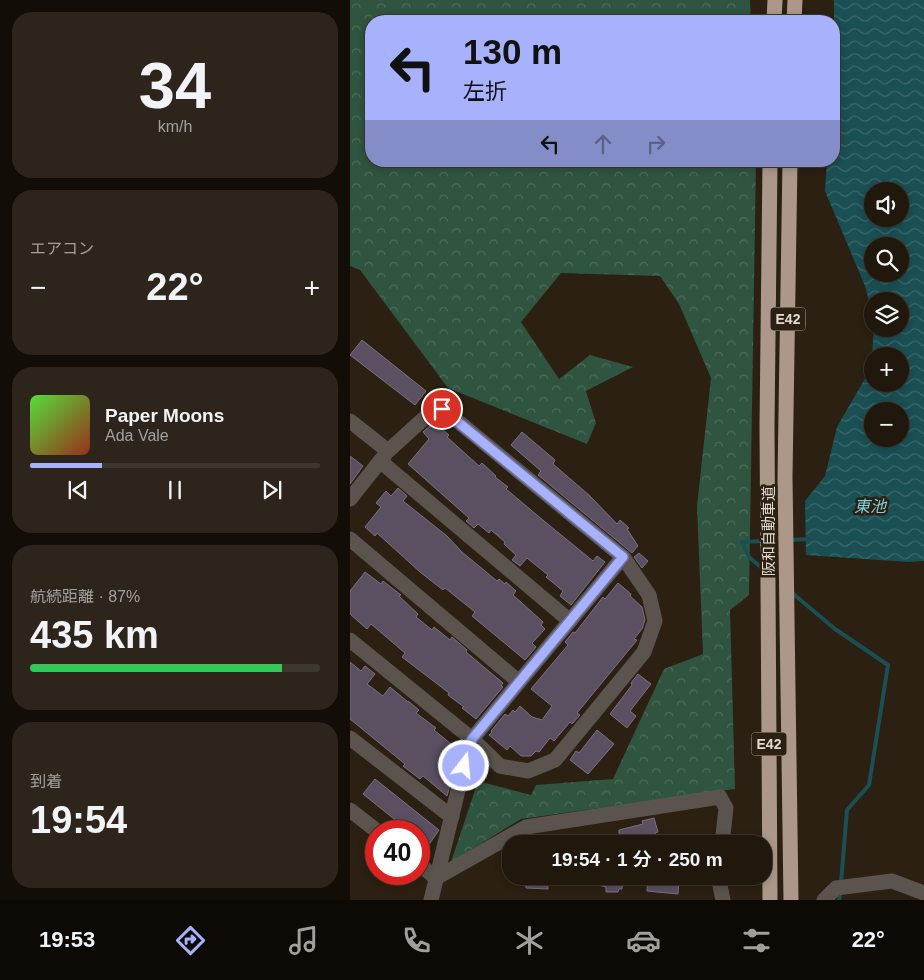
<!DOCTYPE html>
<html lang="ja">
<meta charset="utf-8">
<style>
:root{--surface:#20180d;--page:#2d251b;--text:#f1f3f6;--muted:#a2a09d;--line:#3d372e;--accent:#a7b1fc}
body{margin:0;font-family:Helvetica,"Noto Sans JP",sans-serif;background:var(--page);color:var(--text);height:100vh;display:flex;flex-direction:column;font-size:19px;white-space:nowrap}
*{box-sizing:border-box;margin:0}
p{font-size:16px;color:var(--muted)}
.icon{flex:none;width:28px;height:28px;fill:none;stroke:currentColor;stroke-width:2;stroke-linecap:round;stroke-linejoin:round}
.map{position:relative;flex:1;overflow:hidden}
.drawer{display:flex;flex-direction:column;gap:12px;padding:12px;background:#120d07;width:350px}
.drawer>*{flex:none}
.hud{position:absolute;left:15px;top:15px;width:475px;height:152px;border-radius:20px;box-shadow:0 2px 8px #0003,0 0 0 1px var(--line);background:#a7b1fc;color:#111;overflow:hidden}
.controls{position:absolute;left:514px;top:182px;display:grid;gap:10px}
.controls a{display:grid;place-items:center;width:45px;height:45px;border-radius:50%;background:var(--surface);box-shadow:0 2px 8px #0003,0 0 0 1px var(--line);font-size:25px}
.speed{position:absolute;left:15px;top:820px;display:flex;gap:10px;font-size:25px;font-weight:700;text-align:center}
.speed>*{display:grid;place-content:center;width:65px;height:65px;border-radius:50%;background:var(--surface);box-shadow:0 2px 8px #0003,0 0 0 1px var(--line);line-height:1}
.speed .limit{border:8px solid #d22;background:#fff;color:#111}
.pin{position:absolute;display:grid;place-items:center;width:42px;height:42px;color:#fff;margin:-21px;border:2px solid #fff;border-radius:50%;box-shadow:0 1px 5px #0007}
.me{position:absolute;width:55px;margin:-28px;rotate:16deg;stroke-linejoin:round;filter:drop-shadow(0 0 4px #0008)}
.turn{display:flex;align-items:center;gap:18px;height:105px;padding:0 15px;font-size:22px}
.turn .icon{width:65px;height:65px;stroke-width:2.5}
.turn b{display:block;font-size:35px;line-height:42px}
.lanes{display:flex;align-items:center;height:48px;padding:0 15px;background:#0003;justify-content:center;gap:25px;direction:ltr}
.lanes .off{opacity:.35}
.big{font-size:38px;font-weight:600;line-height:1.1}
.drawer .tile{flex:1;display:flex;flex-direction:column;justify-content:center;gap:8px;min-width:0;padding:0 18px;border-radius:20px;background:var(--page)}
.drawer .dial{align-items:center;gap:0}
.dial b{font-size:65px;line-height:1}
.song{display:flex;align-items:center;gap:15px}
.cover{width:60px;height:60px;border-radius:8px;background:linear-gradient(135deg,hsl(110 70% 55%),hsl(10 70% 35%))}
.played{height:5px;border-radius:2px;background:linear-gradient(90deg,var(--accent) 25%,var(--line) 25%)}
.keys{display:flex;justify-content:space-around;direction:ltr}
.heat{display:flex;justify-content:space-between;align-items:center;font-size:28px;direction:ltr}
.charge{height:8px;border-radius:4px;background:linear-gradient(90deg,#34c759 87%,var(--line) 0)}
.trip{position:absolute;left:152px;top:835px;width:270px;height:50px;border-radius:20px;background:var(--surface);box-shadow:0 2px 8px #0003,0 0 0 1px var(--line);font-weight:600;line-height:50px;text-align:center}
.menu{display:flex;height:80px;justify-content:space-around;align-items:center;background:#0d0a05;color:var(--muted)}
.menu .icon{width:35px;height:35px}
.menu .on{color:var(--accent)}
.menu b{font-size:22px;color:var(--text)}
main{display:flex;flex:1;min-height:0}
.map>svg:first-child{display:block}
.forest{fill:url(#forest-crowns)}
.water{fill:url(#water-waves);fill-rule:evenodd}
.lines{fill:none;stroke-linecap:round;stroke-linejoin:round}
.stream{stroke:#1a4f54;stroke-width:4}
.building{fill:#5b5061;stroke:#7b7082}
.minor{stroke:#5b544e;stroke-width:15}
.highway{stroke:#ab988a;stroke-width:15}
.route-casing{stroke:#6d73a4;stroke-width:12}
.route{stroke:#a7b1fc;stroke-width:9}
.labels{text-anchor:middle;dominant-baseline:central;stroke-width:5;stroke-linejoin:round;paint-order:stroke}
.shield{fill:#2b2011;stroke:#aba297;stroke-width:1}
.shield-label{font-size:14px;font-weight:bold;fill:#e2dad1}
.street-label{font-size:15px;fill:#e2dad1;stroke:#2b2011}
.water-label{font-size:16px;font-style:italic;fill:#7cd3dc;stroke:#2b2011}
</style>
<main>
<section class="drawer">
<div class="tile dial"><b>34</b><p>km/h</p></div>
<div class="tile"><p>エアコン</p>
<div class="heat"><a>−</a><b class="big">22°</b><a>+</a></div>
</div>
<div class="tile">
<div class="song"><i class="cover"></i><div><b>Paper Moons</b><p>Ada Vale</p></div></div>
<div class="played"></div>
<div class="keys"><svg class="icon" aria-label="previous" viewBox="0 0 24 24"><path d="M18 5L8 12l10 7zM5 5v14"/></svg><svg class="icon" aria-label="pause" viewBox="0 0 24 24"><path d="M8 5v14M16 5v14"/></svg><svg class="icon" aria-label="next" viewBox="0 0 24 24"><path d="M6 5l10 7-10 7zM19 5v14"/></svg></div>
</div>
<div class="tile"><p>航続距離 · 87%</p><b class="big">435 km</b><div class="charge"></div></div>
<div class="tile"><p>到着</p><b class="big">19:54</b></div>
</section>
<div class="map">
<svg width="574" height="900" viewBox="0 0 574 900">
<defs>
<pattern id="forest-crowns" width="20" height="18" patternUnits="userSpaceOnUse" patternTransform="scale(1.25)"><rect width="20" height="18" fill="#2f543f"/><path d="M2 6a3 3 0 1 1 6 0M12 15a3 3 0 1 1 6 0" fill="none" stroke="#4d6c5a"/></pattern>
<pattern id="water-waves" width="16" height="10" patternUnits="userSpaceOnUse" patternTransform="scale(1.25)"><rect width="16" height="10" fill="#1a4f54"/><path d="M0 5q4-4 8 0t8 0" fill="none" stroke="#3b686c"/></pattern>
</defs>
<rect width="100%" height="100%" fill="#2b2011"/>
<polygon class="forest" points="0,0 400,0 401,21 21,21 21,161 371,161 371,163 406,161 399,595 380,610 385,789 171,819 101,862 128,781 181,795 186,785 263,779 314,669 353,654 347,506 361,378 329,304 310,276 211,273 171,322 209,379 240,355 283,367 236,391 246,423 237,444 98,388 10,270 0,266"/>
<path class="water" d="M484 0H574V561L558 562 456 555 455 501 475 476 487 427 521 368 524 329H550V301H522V312L515 286 475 191 477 161H484ZM522 191H550V219H522ZM522 246H550V274H522ZM522 356H550V384H522ZM522 411H550V439H522Z"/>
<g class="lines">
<g class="stream">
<polyline points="439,540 459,539"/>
<polyline points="414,570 399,557 392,542 414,541"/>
<polyline points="441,592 485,629 538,665 519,785 497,810 491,883"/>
<polyline points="489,900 491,890"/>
</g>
</g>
<g class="building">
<polygon points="12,340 76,391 65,405 0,355"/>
<polygon points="84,422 99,435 97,437 129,466 132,463 146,476 145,477 158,487 156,489 194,521 243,561 247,556 255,562 221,605 210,596 213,591 196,577 198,575 177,558 170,566 162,560 166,555 154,544 155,542 141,530 139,533 128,524 124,528 116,521 119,518 58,464 79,439 73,432"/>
<polygon points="172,432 205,460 203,464 240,496 267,524 270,520 279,528 277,529 288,546 282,553 188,475 191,471 161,445"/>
<polygon points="0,456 13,466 0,484"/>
<polygon points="48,488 57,496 53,501 97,536 112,552 147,581 149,579 155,584 156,582 166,591 163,595 193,622 191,625 195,629 182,643 186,647 175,660 122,616 125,612 95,588 93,590 70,572 27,533 25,536 15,527 31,507 26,503 36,491 41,496"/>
<polygon points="289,553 298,561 292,568 284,557"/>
<polygon points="15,572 31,584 33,581 51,595 49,596 68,614 66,617 82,630 84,627 100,640 102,637 117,650 116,652 153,683 151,686 153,687 126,719 112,708 114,707 98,695 99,693 52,657 55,653 21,624 17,629 0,614 0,591"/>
<polygon points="268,583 281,594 280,596 292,607 295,620 292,629 284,639 287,640 227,713 230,715 222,724 220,722 204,741 200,738 189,752 186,751 181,756 171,756 160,746 157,750 139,735 142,732 141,731 155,714 158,716 163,710 165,712 170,706 182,717 192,720 202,706 181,689 218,645 215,642 223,632 225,633 253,597 255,599"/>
<polygon points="0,662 11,671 15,666 25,674 17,684 33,696 40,687 58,702 58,701 69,710 66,713 86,728 84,730 101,744 100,745 105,750 90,768 95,772 92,775 101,782 97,796 73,776 70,779 53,766 55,764 0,719"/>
<polygon points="288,674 301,684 280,711 286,716 277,728 260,714 282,685 281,683"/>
<polygon points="247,730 264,744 238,774 220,760 226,751 229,753"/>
<polygon points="25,779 89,830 78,846 69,839 69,831 59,831 13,794"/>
<polygon points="304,818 308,832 305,833 305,835 269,844 269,830 293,824 292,821"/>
<polygon points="175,876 197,876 198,889 176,888"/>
<polygon points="231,876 273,878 272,889 269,889 268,892 256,892 256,887 231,881"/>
<polygon points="298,876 320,878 320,880 329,881 328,894 297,891"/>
</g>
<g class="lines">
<g class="minor">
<polyline points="0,421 38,451 81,412 93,409 273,557 299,595 305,621 294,652 205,760 178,771 150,766 122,739 0,640"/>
<polyline points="30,461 220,621"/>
<polyline points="0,499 35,455"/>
<polyline points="0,539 169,682"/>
<polyline points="0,738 102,817"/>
<polyline points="0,810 27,831"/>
<polyline points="69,864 86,878"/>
<polyline points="368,876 373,900"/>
<polyline points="86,878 176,827 370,797 376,808 372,844"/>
<polyline points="81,900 118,750 122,739 273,557"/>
<polyline points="474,900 486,888 542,881 574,893"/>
</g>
<g class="highway">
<polyline points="424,21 425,0"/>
<polyline points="444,21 445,0"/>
<polyline points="440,161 435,477 441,900"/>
<polyline points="420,900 417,426 420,161"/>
</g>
</g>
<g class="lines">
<defs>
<polyline id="route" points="92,409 273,557 122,739 114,766"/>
</defs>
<use href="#route" class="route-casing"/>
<use href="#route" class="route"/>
</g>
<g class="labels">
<g class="shield">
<rect x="420.5" y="307.5" width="35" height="23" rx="4"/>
<rect x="401.5" y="732.5" width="35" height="23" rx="4"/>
</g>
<g class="shield-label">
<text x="438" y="319">E42</text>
<text x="419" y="744">E42</text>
</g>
<g class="street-label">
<text transform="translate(418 531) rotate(-90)">阪和自動車道</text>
</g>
<g class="water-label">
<text x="520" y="506">東池</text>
</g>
</g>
</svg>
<div class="controls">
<a><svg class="icon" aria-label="sound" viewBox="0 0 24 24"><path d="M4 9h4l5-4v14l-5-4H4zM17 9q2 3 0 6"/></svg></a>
<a><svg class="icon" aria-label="search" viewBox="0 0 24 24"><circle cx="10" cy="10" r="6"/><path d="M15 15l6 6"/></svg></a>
<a><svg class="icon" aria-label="layers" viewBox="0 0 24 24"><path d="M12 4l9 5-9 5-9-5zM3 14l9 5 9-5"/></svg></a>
<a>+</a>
<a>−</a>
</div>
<div class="speed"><div class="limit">40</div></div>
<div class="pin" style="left:92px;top:409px;background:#d93025"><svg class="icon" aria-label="arrive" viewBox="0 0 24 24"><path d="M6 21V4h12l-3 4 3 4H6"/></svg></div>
<svg class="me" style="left:114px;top:766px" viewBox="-20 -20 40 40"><circle r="17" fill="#a7b1fc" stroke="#fff" stroke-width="3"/><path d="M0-11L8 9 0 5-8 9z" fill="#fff"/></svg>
<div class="trip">19:54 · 1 分 · 250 m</div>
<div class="hud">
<div class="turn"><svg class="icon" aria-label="left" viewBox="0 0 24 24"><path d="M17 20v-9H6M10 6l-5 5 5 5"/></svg><div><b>130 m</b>左折</div></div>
<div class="lanes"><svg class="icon" aria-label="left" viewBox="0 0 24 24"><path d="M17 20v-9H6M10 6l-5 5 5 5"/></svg><svg class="icon off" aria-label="ahead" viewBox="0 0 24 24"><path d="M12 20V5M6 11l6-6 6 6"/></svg><svg class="icon off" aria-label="right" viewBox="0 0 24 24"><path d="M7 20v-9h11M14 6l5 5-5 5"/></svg></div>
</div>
</div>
</main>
<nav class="menu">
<b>19:53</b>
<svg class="icon on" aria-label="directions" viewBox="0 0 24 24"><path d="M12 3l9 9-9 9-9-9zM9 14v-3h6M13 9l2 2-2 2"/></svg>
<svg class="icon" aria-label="music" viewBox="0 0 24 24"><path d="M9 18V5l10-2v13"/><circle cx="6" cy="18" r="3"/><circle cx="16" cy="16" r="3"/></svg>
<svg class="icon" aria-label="phone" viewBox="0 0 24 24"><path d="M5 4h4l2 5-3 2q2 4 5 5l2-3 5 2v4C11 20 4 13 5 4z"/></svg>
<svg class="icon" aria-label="climate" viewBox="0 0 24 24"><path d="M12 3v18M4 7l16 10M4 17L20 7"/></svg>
<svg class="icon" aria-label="car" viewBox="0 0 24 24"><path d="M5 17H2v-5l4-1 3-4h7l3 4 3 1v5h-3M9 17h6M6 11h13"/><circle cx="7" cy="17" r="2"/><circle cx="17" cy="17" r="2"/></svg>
<svg class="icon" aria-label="filters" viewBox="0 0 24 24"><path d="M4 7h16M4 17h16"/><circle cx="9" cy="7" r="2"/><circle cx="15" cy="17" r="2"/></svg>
<b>22°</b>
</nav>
